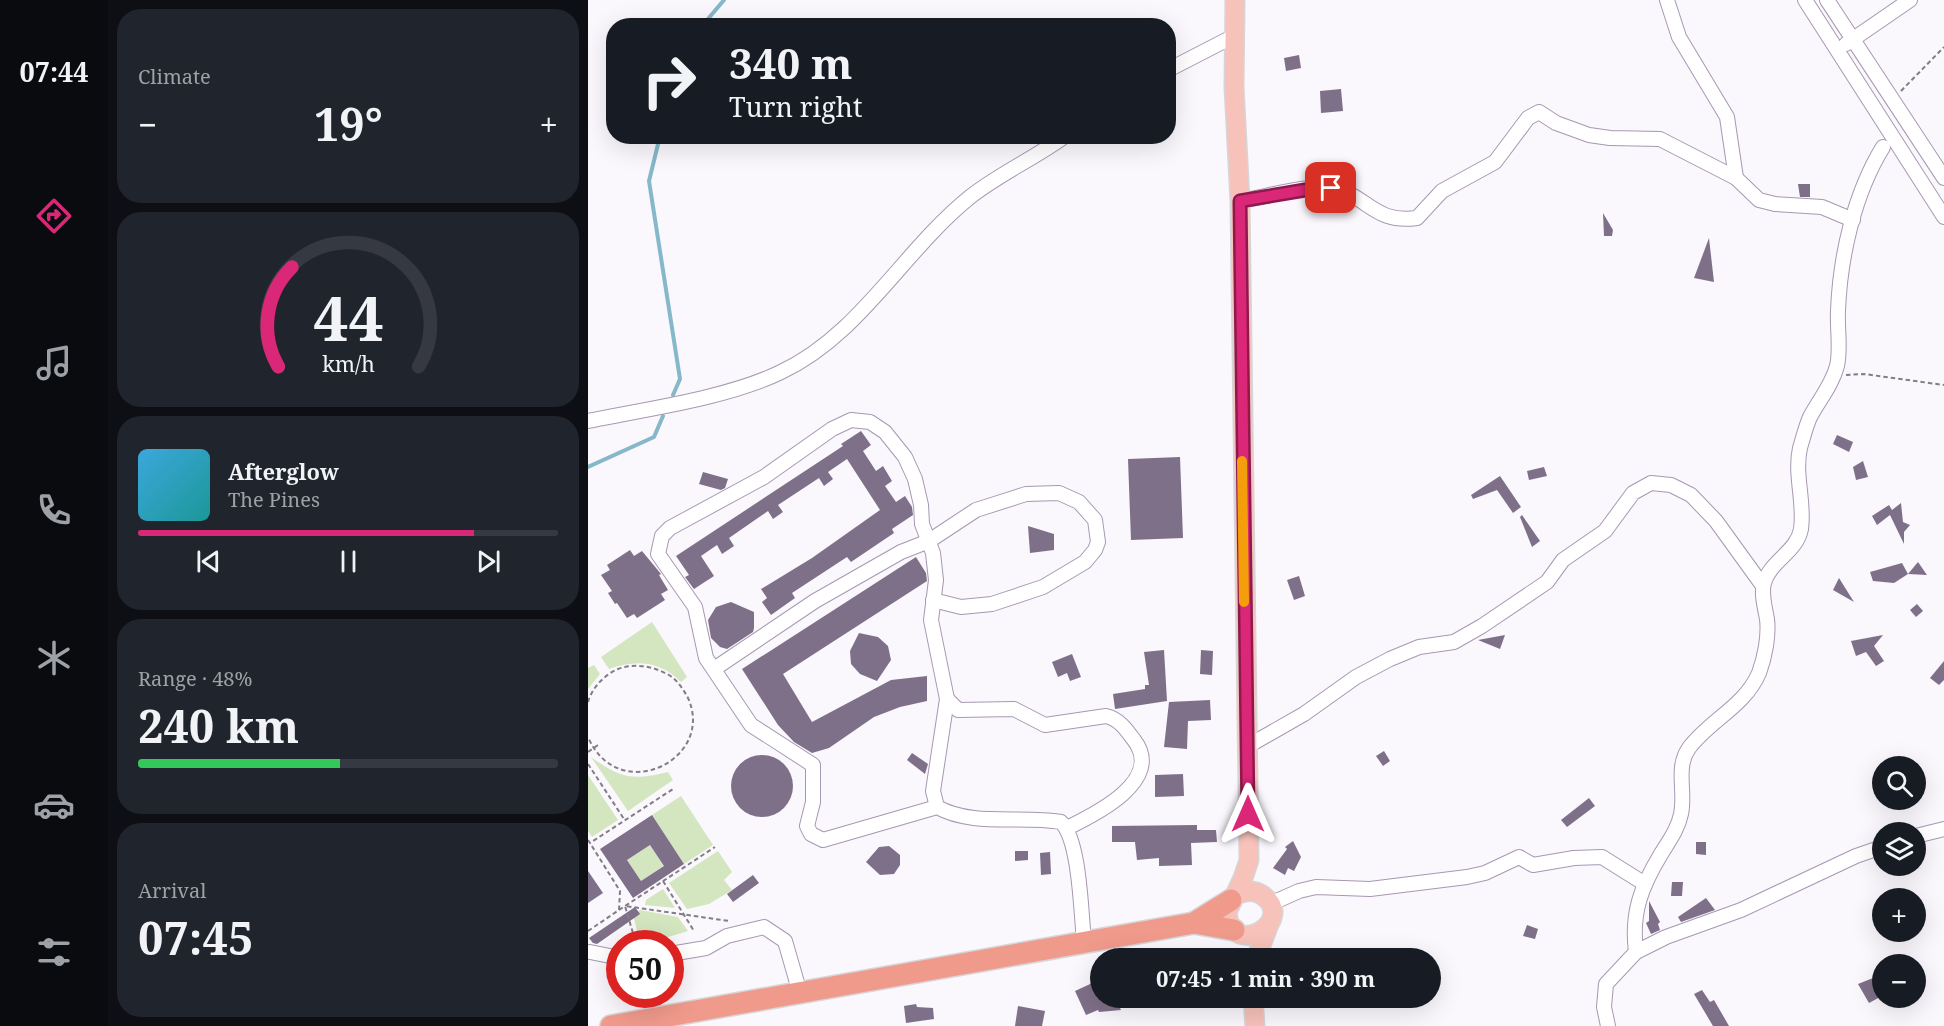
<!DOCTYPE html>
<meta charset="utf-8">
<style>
:root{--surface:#171b24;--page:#20242c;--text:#f1f3f6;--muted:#9ea1a6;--line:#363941;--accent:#db2777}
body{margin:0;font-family:"Noto Serif",serif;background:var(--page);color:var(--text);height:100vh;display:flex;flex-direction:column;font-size:22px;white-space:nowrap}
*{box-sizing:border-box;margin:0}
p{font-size:20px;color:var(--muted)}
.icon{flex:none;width:33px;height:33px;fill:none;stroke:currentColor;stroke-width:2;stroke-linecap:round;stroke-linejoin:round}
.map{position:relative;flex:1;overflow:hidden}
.sheet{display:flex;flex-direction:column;gap:9px;padding:9px;background:#0d0f14;width:480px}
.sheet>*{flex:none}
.top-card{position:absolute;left:18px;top:18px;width:570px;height:126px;border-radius:24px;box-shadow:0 6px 24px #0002;background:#171b24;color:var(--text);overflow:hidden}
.buttons{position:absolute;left:1284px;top:756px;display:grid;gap:12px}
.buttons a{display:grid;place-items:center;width:54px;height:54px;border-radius:50%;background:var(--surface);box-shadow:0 6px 24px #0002;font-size:30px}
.speed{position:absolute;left:18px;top:930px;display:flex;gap:12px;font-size:30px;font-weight:700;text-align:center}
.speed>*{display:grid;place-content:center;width:78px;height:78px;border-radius:50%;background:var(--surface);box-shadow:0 6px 24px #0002;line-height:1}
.speed .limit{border:9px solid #d22;background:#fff;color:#111}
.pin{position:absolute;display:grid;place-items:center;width:51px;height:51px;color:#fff;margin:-26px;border-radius:12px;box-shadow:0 3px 9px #0006}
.me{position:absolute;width:66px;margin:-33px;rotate:0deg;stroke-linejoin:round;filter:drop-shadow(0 0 4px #0008)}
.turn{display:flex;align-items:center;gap:21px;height:126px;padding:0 24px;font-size:27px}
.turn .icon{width:78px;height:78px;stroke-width:2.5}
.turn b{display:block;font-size:42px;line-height:51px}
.big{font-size:45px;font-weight:700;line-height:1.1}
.sheet .card{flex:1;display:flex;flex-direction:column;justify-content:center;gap:9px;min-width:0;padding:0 21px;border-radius:24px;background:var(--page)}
.sheet .dial{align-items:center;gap:0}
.dial svg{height:156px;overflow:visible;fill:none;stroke:var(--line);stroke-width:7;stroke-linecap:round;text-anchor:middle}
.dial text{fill:var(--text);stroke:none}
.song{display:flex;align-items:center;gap:18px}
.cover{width:72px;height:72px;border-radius:9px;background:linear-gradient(135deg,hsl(200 70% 55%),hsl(180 70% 35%))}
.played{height:6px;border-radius:3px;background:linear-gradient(90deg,var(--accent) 80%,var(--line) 80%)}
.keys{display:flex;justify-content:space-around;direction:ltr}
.heat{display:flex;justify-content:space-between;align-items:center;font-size:33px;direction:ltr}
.charge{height:9px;border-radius:4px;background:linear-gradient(90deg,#34c759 48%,var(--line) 0)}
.trip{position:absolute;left:502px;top:948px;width:351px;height:60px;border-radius:30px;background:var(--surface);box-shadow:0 6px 24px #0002;font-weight:700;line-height:60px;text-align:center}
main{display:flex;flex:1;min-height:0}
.tabs{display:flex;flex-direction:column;width:108px;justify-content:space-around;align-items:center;background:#090b0e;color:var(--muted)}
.tabs .icon{width:42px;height:42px}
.tabs .current{color:var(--accent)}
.tabs b{font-size:27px;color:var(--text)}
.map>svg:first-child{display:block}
.green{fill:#d3e6c0}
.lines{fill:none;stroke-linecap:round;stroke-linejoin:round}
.stream{stroke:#85b8c9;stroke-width:4}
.building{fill:#7f7089;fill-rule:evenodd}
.minor-casing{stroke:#a798b2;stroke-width:16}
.major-casing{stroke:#d6d5d7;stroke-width:21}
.highway-casing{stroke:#d6d5d7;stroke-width:24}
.path{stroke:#837e86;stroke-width:2;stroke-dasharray:4.5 3;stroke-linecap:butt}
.minor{stroke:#fff;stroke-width:14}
.major{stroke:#f6c2ba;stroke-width:18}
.highway{stroke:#f09a8c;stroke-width:21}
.route-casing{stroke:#8e194d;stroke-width:15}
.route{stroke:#db2777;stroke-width:10}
.slow{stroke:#f59e0b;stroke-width:10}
</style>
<main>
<nav class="tabs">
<b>07:44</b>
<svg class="icon current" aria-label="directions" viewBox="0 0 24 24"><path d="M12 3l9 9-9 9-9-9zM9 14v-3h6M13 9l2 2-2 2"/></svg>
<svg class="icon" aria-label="music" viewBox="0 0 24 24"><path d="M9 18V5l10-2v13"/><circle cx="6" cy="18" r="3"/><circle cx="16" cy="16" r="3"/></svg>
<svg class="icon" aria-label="phone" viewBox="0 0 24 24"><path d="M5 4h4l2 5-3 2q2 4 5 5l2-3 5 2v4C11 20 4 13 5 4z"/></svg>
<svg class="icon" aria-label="climate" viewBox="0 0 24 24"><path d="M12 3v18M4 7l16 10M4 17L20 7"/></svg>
<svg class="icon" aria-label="car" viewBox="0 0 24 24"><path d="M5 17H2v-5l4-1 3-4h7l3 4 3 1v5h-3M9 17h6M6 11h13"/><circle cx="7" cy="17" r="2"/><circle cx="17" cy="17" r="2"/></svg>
<svg class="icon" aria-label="filters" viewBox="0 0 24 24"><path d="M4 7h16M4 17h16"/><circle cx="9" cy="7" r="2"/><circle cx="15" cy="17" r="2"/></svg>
</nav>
<section class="sheet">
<div class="card"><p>Climate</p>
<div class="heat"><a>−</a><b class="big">19°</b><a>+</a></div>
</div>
<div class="card dial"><svg viewBox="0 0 100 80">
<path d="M14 69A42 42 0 1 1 86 69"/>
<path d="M14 69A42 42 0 0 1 21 18" stroke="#db2777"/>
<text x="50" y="56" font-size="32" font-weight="700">44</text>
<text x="50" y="72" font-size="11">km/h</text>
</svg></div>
<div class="card">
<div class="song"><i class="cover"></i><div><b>Afterglow</b><p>The Pines</p></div></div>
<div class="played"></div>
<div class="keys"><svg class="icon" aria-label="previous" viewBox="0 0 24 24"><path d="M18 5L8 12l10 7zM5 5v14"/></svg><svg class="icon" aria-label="pause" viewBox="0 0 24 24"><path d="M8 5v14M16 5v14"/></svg><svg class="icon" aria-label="next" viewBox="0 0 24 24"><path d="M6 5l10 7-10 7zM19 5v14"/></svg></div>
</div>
<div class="card"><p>Range · 48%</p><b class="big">240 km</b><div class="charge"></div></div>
<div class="card"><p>Arrival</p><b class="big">07:45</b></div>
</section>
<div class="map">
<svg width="1356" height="1026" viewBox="0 0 1356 1026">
<rect width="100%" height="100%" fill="#faf7fd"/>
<g class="green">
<path d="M64 622 99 677 93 682C72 661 48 659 21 669L13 657Z"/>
<polygon points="6,665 12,674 0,689 0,668"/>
<path d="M3 757C32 778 44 781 80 772L85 780 40 811Z"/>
<polygon points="0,775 30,820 4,837 0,831"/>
<polygon points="93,796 125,845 96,864 64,815"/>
<polygon points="62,845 76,866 53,881 39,860"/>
<polygon points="130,851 144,872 136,880 144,890 121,904 99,909 81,883"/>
<polygon points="75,889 87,908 57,905 58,900"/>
<polygon points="52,910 90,917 100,931 77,938 51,938 45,915"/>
</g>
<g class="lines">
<g class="stream">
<polyline points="114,26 136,0"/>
<polyline points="72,136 61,181 92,379 85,395"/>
<polyline points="0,467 66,437 75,416"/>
</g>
</g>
<g class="building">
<polygon points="711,55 713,68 698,71 696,58"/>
<polygon points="753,89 755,111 733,113 732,91"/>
<polygon points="1210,184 1222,184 1222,197 1212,197"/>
<polygon points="1015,213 1025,230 1024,236 1016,236"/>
<polygon points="1121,238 1126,282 1106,278"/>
<polygon points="273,431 283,445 275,451 288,471 295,466 304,481 297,486 308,502 317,496 324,507 325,515 304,529 306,533 263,562 259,557 204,593 207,598 183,615 174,602 179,598 173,589 224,558 292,510 259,459 240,472 245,479 236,486 231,478 190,505 195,512 185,519 180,511 141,538 146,546 134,554 129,545 113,556 126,576 106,589 97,577 101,575 88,556 255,446 253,444"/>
<polygon points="1249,435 1265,442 1261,452 1245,444"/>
<polygon points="592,457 595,538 543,540 540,459"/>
<polygon points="1275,461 1280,477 1268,480 1265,467"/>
<polygon points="956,467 959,476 941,480 939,471"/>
<polygon points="115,472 140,479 137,488 133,490 111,484"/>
<polygon points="912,476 933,507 925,513 909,490 885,499 883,495"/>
<polygon points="1313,503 1315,522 1322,525 1316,532 1316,544 1302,515 1289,525 1284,516 1301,505 1304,510"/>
<polygon points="934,515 952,541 944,547 932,517"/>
<polygon points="440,526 466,534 466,550 442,553"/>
<polygon points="42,550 46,556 54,551 73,574 71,575 80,590 73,594 77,600 49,618 46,614 39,618 29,603 27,604 20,593 24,591 13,575 22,570 19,565"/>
<polygon points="328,557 338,573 339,581 195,674 224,722 303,680 339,676 339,701 312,707 286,717 241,748 224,753 206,742 190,725 154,669"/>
<polygon points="1330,562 1339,575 1320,574 1306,583 1285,581 1282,572 1314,563 1320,574"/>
<polygon points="711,576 717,596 706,600 699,580"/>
<polygon points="1251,578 1266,602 1245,590"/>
<polygon points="143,602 166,612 166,628 165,632 139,649 132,647 123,638 120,620 128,607"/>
<polygon points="1329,604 1335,611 1328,617 1322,610"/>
<polygon points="271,633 290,637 300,646 303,660 289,681 272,674 263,664 262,651"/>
<polygon points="917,635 912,649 890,640"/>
<polygon points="1295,635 1286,646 1296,661 1288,666 1278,652 1268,656 1263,641"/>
<polygon points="576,650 579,701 527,709 525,694 557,689 557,685 561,685 556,652"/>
<polygon points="613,650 625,651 624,675 612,674"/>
<polygon points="484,654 493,677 482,681 479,673 470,677 464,662"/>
<polygon points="1356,661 1356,680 1351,685 1342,678"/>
<polygon points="622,700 623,720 600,721 599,749 576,747 581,702"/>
<polygon points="796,751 802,761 795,766 788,756"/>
<polygon points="324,753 340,764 337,774 319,760"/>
<circle cx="174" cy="786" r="31"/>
<polygon points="595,774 596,796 567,797 567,775"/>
<polygon points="1001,798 1007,806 979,827 973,820"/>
<path d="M64 815 96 864 45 898 12 849ZM62 845 76 866 53 881 39 860Z"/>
<polygon points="609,825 609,830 628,830 629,842 603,843 604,865 571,866 571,858 549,860 547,842 524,842 524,826"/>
<polygon points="705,841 713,857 706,871 700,868 697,875 685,868 699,849 697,847"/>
<polygon points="1108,842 1118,842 1118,855 1108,854"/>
<polygon points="301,846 312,855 312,865 306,874 292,875 278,862 291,847"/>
<polygon points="427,851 440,851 440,860 427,861"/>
<polygon points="462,852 463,874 453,875 452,853"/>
<polygon points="0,871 15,893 0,903"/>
<polygon points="165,875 171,883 145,902 139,894"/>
<polygon points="1084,882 1095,882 1094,896 1083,896"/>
<polygon points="1118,898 1127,910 1093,922 1090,917"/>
<polygon points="1061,901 1072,922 1070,924 1072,930 1063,934 1058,923 1061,921"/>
<polygon points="47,907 52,914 9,944 5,943 1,938"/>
<polygon points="939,925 950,929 947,939 935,936"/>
<polygon points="1285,978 1294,996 1281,1003 1270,984"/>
<polygon points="513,979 513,998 527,998 533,1010 511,1012 510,1010 498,1015 487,991"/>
<polygon points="1114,990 1122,1002 1126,1000 1141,1026 1125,1026 1106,994"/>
<polygon points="328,1004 329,1007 345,1008 346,1019 318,1023 316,1006"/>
<polygon points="430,1006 457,1011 454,1026 427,1026"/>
</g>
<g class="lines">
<defs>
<g id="minor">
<polyline points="1079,0 1091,37 1139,117 1148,178"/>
<polyline points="1217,0 1356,217"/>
<polyline points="1239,0 1356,178"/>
<polyline points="1258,44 1322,0"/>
<polyline points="580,70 646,36"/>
<path d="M652 201C678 197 719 184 744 188 780 195 785 224 829 218L854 191 907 162 940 118 951 112 968 123 1001 135 1022 138 1072 139 1148 178 1171 200 1187 204 1234 207 1265 220"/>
<path d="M0 421C58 409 140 398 193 372 272 335 315 251 382 197 411 174 447 158 477 136"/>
<polyline points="126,669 227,601 313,552 341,541 388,510 438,494 471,493 491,502 507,520 510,542 507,550 497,562 455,587 404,604 373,607 345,600"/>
<path d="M359 699 370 710 426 709 457 725 518 716C531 719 538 729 546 740 577 780 508 814 479 828"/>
<polyline points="660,746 716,714 768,677 802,659 831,647 866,642 894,626 959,582 975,560 1017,531 1045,493 1063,483 1083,485 1103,495 1128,521 1175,586"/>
<path d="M349 807 345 791 359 699 343 620 348 580 345 553 334 524 333 505 327 479 317 457 297 432 282 422 263 420 244 429 176 477 82 528 74 536 70 554 107 607 118 658 163 725 225 765V802L219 826 223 834 235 840 349 807C385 827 433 815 473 822 492 840 493 914 496 941"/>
<polyline points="1328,836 1356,829"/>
<polyline points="682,904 711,891 728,887 782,889 879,877 897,873 931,857 945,865 986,858 1014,857 1057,884"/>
<polyline points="2,952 32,958"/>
<path d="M1048 952C1043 913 1053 887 1073 854 1081 841 1090 829 1093 814 1098 791 1087 768 1101 748 1122 720 1157 706 1171 673 1177 657 1181 635 1179 619 1177 608 1173 594 1176 583 1182 561 1209 552 1213 529 1217 502 1206 475 1212 448 1215 438 1218 426 1222 417 1231 400 1244 385 1249 366 1253 349 1249 329 1250 311 1252 257 1266 194 1295 147"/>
<polyline points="82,954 118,948 139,936 176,927 197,941 212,993"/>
<polyline points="1020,1026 1016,1007 1018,984 1048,952 1078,937 1153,910 1268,856 1294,847"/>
</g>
<g id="major">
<path d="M647 0 646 87 652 201 661 860 655 878 639 912C643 962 711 920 674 895 665 889 656 891 647 896"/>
<polyline points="668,958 680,927"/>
<polyline points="665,998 667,1026"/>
</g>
<g id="highway">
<polyline points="606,923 643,900"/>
<polyline points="23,1026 606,923 646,930"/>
</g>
</defs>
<use href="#minor" class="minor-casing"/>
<use href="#major" class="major-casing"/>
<use href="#highway" class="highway-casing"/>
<g class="path">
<polyline points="1313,91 1356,47"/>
<polyline points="1258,375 1276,374 1356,385"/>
<path d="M0 702C4 688 16 675 30 669 47 663 64 666 79 674 89 679 95 689 100 698 128 760 30 807 0 737"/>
<polyline points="0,752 10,745"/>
<polyline points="0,764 36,819"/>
<polyline points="0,840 2,843 85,789"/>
<polyline points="75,881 106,931"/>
<polyline points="31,910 127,847"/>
<polyline points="0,931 31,910 32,891 2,843"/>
<polyline points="47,940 37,906 141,921"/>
</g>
<use href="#minor" class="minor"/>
<use href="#major" class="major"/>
<use href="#highway" class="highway"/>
</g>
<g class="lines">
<defs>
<polyline id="route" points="660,814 652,201 723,189 743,188"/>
</defs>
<use href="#route" class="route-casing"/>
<use href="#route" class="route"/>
<polyline class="slow" points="654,461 656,602"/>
</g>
</svg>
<div class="buttons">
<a><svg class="icon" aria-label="search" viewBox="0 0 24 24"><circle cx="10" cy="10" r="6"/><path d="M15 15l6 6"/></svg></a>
<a><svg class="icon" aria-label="layers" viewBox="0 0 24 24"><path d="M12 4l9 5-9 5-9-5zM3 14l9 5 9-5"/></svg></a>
<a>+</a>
<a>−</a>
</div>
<div class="speed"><div class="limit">50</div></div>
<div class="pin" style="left:743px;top:188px;background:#d93025"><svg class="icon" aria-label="arrive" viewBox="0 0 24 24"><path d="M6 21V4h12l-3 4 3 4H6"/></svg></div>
<svg class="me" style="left:660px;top:814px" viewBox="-20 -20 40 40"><path d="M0-17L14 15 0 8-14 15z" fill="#db2777" stroke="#fff" stroke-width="4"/></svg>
<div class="trip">07:45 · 1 min · 390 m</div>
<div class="top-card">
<div class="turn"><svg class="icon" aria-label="right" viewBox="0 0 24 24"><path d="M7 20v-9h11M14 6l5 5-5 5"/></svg><div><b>340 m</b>Turn right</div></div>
</div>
</div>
</main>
